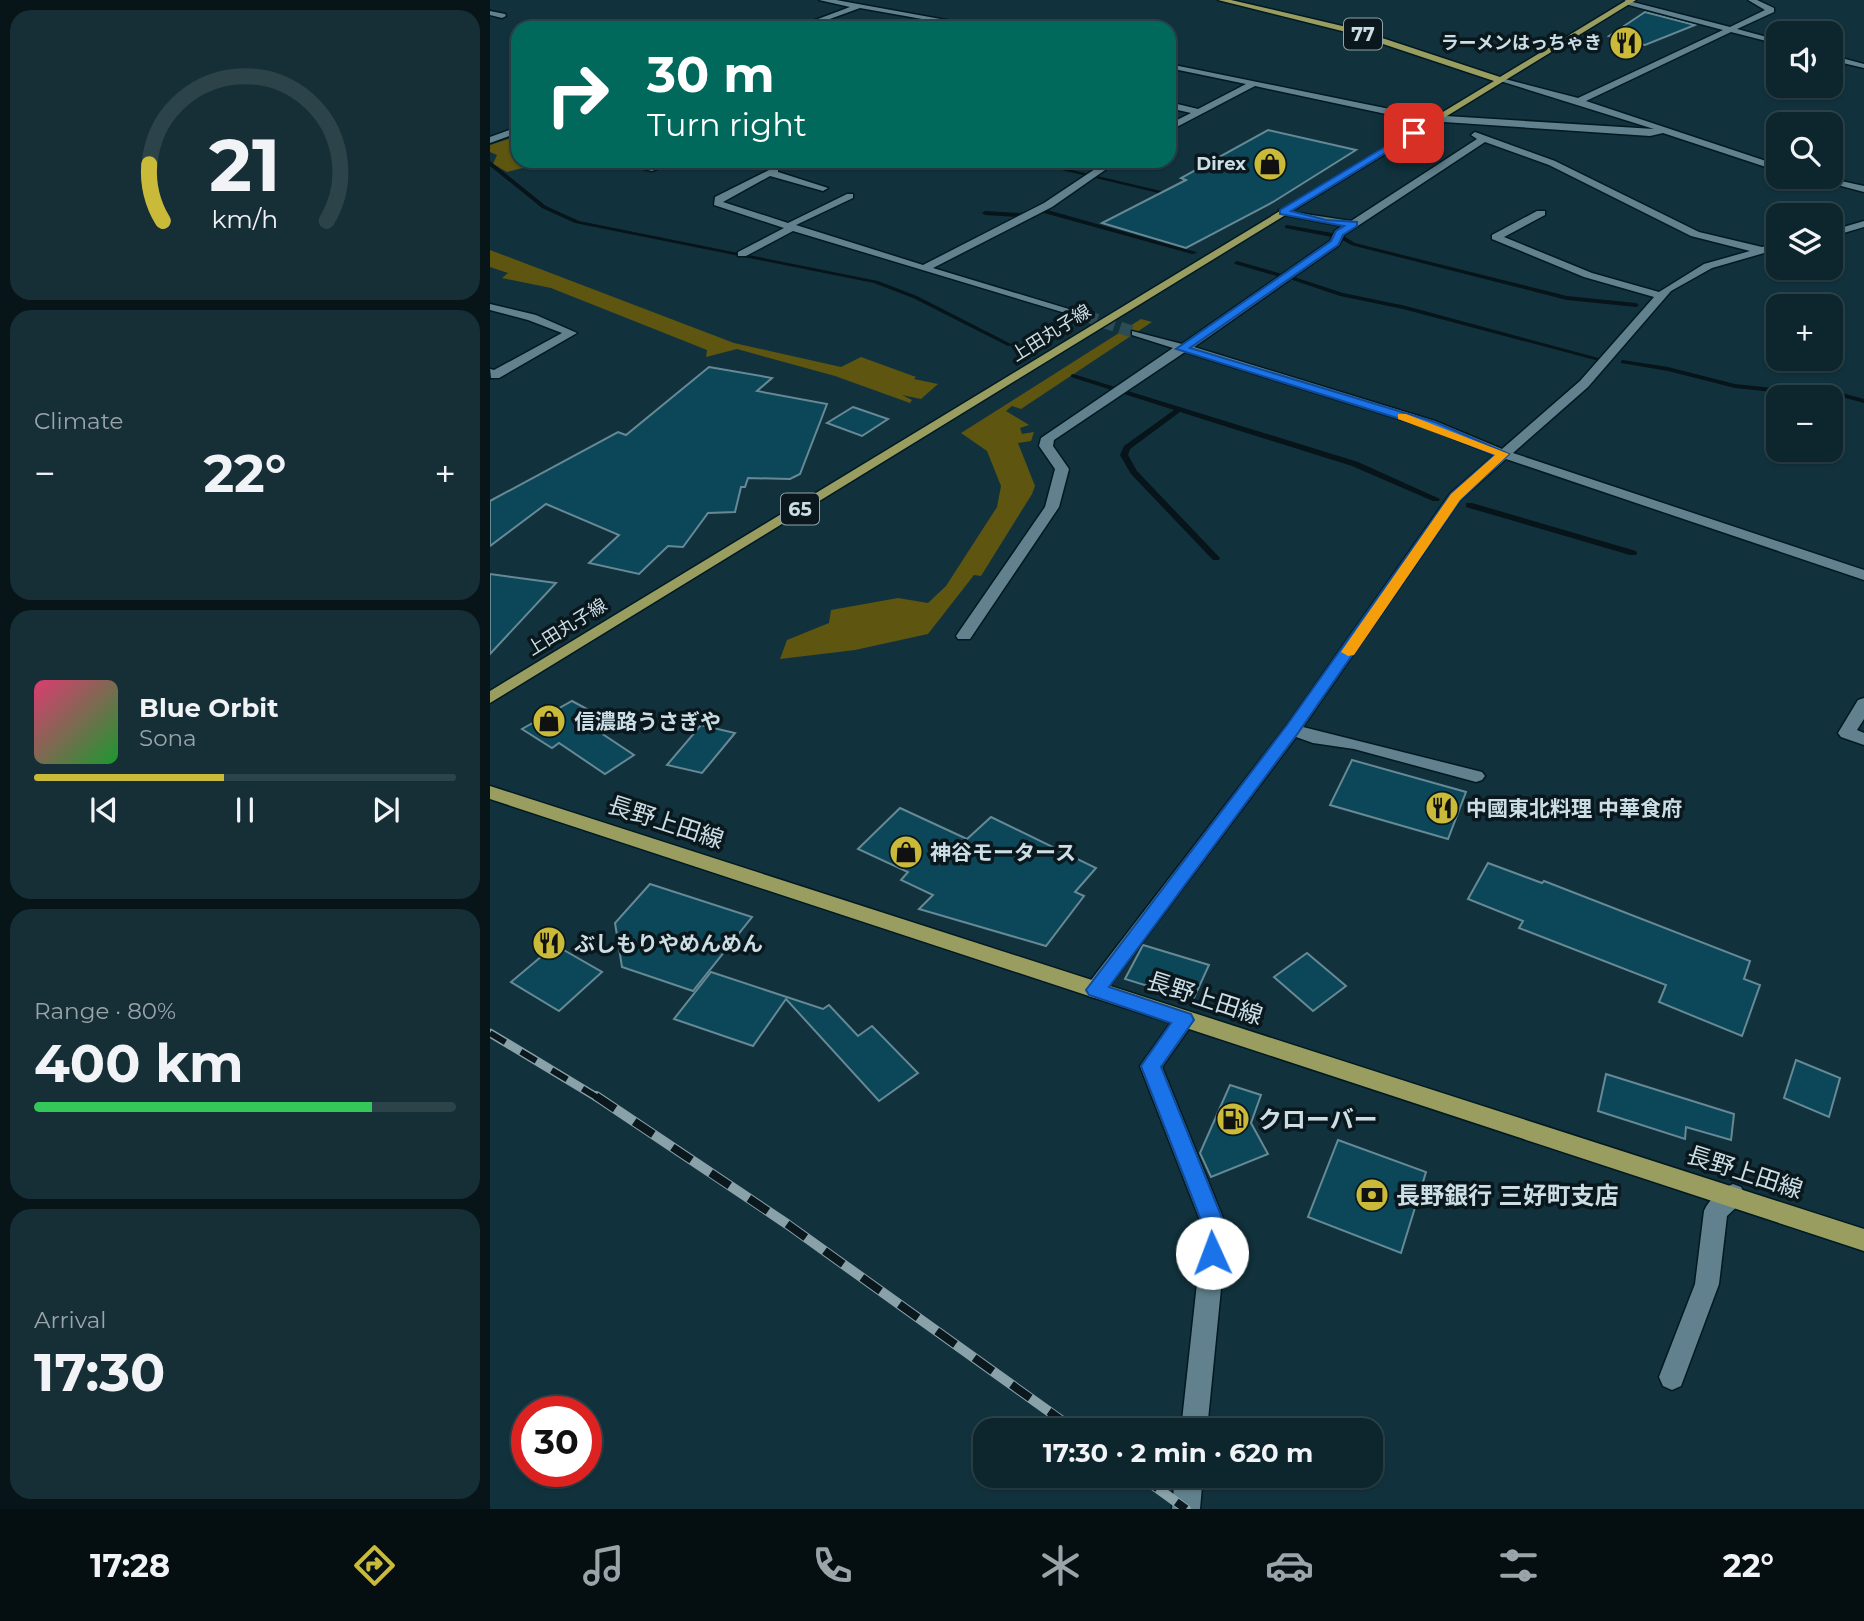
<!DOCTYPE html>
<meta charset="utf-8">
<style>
:root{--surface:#0d262e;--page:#162e36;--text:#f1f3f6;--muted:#9aa5aa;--line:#2d434a;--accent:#caba3a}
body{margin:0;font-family:Montserrat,"Noto Sans JP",sans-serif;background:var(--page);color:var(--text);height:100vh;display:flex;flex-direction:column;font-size:26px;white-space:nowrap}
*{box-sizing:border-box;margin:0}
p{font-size:23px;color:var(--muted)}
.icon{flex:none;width:38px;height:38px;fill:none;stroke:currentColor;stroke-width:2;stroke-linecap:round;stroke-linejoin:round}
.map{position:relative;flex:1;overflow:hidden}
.sheet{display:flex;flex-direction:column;gap:10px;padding:10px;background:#071519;width:490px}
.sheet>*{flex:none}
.top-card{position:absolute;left:21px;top:21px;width:665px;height:147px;border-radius:21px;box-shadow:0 2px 5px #0004,0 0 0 2px var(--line);background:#00695c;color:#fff;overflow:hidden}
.tools{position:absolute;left:1276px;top:21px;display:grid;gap:14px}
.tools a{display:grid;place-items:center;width:77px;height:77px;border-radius:14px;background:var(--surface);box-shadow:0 2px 5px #0004,0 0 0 2px var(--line);font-size:35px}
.speed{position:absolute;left:21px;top:1396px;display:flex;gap:14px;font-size:35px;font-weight:700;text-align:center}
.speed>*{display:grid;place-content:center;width:91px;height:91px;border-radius:50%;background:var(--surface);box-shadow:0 2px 5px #0004,0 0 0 2px var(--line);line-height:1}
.speed .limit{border:10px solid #d22;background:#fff;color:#111}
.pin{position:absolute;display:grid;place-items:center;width:60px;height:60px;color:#fff;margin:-30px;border-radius:14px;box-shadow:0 4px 10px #0006}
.me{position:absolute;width:77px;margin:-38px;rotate:358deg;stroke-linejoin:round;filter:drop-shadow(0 0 5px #0008)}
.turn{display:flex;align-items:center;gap:24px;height:147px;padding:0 21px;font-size:32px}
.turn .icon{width:91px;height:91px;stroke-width:2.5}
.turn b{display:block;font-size:49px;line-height:60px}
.big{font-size:52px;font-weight:700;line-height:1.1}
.sheet .card{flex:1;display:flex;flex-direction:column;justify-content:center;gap:10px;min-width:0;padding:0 24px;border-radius:21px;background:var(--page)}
.sheet .dial{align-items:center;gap:0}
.dial svg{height:182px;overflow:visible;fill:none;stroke:var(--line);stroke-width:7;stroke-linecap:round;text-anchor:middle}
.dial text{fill:var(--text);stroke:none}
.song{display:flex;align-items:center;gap:21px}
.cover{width:84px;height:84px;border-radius:10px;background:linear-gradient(135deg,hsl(340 70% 55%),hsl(130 70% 35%))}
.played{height:7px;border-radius:4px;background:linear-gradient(90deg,var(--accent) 45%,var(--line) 45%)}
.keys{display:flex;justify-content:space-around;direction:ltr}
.heat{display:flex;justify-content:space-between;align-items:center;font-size:38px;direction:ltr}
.charge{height:10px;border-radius:5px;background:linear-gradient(90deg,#34c759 80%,var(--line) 0)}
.trip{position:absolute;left:483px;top:1418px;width:410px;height:70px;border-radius:21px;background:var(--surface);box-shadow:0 2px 5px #0004,0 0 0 2px var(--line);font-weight:700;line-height:70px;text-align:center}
.tab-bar{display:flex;height:112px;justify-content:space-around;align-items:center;background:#050f12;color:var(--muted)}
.tab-bar .icon{width:49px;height:49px}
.tab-bar .current{color:var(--accent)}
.tab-bar b{font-size:32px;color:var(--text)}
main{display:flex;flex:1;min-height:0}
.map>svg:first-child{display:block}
.green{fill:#5d5510}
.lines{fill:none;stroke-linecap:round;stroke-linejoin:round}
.stream{fill:#071419;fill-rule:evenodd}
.building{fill:#0b4758;stroke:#678995;stroke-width:2}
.minor-tunnel{stroke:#2d4c56;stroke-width:12;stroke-dasharray:12 6;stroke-linecap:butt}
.minor-casing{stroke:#021921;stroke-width:3}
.major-casing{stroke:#021921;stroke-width:3}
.minor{fill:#60818d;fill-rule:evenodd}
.major{fill:#999e60;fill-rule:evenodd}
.rail-far1-casing{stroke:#89a1a9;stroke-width:9}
.rail-casing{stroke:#89a1a9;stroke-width:10}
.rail-far1{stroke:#0a181d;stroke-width:6;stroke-dasharray:18;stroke-linecap:butt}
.rail{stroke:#0a181d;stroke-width:8;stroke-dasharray:23;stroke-linecap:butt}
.route{fill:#1a73e8;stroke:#114b97;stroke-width:2}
.slow{fill:#f59e0b}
.labels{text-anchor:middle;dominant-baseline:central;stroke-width:7;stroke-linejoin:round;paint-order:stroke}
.far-poi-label{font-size:18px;font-weight:bold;fill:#ccdee5;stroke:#0a181d;text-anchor:end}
.far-street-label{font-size:18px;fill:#ccdee5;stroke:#0a181d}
.shield{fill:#0a181d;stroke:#92a3a9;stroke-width:2}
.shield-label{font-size:19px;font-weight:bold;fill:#ccdee5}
.poi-label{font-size:21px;font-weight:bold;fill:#ccdee5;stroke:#0a181d;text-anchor:start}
.near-street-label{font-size:24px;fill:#ccdee5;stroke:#0a181d}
.near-poi-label{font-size:24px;font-weight:bold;fill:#ccdee5;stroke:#0a181d;text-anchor:start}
</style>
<main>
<section class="sheet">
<div class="card dial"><svg viewBox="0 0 100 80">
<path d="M14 69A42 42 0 1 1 86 69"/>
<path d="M14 69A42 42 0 0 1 8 44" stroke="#caba3a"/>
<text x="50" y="56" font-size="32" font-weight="700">21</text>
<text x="50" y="72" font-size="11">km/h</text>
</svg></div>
<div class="card"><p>Climate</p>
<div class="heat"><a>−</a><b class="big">22°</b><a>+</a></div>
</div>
<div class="card">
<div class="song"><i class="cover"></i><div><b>Blue Orbit</b><p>Sona</p></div></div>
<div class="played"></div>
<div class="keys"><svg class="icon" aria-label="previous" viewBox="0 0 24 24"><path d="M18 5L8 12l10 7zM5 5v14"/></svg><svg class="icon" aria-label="pause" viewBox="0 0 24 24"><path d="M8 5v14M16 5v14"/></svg><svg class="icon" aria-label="next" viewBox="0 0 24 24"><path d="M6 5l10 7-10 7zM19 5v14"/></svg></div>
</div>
<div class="card"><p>Range · 80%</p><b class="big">400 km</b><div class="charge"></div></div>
<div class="card"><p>Arrival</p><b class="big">17:30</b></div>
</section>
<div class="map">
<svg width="1374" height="1509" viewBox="0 0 1374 1509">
<rect width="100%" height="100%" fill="#11323d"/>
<g class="green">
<polygon points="28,136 28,161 60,161 17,172 3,164 7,155 0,152 0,145"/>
<polygon points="0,250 244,343 351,367 371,357 426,377 424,379 448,384 431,399 412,395 422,400 420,403 345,376 247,349 216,357 217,350 61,288 12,278 18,273 0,267"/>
<polygon points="651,319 662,322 531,409 522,406 516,411 539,425 530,428 532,434 544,432 541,441 528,443 545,486 542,494 491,576 484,575 438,634 365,650 290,659 297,640 339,623 341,610 408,598 438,603 456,586 507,507 511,486 497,451 471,433"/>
</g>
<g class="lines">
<g class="stream">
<polygon points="0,161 56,206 89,221 388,281 427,296 523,345 518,346 423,298 384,283 85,223 52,208 0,166"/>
<polygon points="534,161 544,161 688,195 685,197"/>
<polygon points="554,209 706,252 707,253 702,254 554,213 529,217 495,215 492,213 495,211 529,213"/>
<polygon points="797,225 842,233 845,235 842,237 795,228 795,226"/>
<polygon points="851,237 855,237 865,243 1077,296 1146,303 1149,305 1146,307 1077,300 861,245 851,239"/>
<polygon points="747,261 792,274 793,275 790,277 745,264 744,263"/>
<polygon points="800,277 804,277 853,293 916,306 1112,359 1109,361 913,309 850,296 800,279"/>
<polygon points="1133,360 1178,367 1245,384 1283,388 1330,387 1374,399 1374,403 1330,391 1283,392 1245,388 1178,371 1131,363 1131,361"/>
<polygon points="583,374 868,462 950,499 949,501 943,501 862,466 690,412 640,449 638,455 647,471 730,558 729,560 723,560 641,474 630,455 634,446 684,410 581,377 581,375"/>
<polygon points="976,503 982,503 1146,551 1147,553 1146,555 1140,555 976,507"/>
</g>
</g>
<g class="building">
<polygon points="1155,12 1205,25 1155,45 1119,36"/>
<polygon points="778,130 866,150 783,202 696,248 612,223 696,180 691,178"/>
<polygon points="219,367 282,378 267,391 337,404 310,474 300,479 258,478 255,487 251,487 245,512 218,513 193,547 178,546 149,574 99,563 129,535 56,504 0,546 0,501 128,432 136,435"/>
<polygon points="363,407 398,419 372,436 337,423"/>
<polygon points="0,574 66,583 0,654"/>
<polygon points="82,701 112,717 99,725 144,755 115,774 69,743 62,748 32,729"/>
<polygon points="211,725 245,733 212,773 177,765"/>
<polygon points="862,760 976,792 958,839 840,805"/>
<polygon points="410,808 477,839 501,817 606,868 585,892 594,896 556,946 429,909 443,895 411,880 418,872 368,849"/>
<polygon points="998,863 1052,883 1054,881 1260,961 1254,979 1270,985 1252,1036 1169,1002 1176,985 1029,928 1033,921 978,899"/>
<polygon points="160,884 262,917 203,991 132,967 125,923"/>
<polygon points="65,945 112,972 69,1011 21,982"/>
<polygon points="653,945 719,965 703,1000 635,979"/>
<polygon points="817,953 856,986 823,1011 784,977"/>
<polygon points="221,972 333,1009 339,1005 368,1036 382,1026 428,1073 389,1101 296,999 263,1046 184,1019"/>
<polygon points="1306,1060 1350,1078 1339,1117 1294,1098"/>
<polygon points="1116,1074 1244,1114 1241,1140 1196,1127 1195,1139 1108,1111"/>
<polygon points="740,1085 771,1095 761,1123 778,1154 721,1177 710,1153"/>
<polygon points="848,1140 936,1172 911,1253 818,1217"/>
</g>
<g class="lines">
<polyline class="minor-tunnel" points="596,316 646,333"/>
<defs>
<g id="minor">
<polygon points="329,0 346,0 500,28 483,28 370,8 315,28 304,28 360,7"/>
<polygon points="1135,0 1240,27 1275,10 1258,0 1267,0 1284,8 1284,12 1247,29 1288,40 1288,44 1241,32 1096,101 1288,165 1288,171 1173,133 1160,136 924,120 765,86 679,131 679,124 701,113 679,108 679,102 708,109 756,84 679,68 679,64 924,114 1164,129 1007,80 1011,78 1088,98 1233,30 1135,4"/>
<polygon points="0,11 15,14 16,16 12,18 0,15"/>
<polygon points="1340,55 1374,64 1374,68 1340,60"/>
<polygon points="28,127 28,133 0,143 0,137"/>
<path d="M985 132 1065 161 1209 232 1272 247 1288 243V249L1222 268 1181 291 1098 387 1023 453 1374 570V580L1016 459 970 500 813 727 992 772 995 776 992 780 986 782 864 749 823 743 806 737 612 996 605 998 598 996 595 990 598 984 797 725 960 494 1005 455 935 427 695 352 564 440 563 446 579 469 569 507 480 639H468L466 636 555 507 565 469 549 446 551 438 683 348 642 335V331L692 344 840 241 845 231 852 226 789 214V210L861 221 987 139 981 135ZM995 142 1059 165 1201 236 1260 251 1214 264 1169 292 1102 273 1014 237 1055 215V211H1047L1002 235V239L1094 277 1164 297 1090 381 1012 449 945 421 704 347 849 245 854 235Z"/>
<polygon points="172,161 186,161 162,171 154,169"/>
<polygon points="285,161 298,161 288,166 288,172 338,188 333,191 280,176 233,202 298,223 357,194 363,194 363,198 306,225 433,265 554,203 617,161 628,161 562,207 443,268 602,316 592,318 303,231 256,256 248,256 248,252 294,228 224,205 225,197 279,170 278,165"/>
<polygon points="1317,177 1333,177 1374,186 1374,192"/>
<polygon points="1374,221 1374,227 1340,237 1340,231"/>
<polygon points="0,304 46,315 87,333 9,378 1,378 0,369 4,370 72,333 38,320 0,310"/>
<polygon points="1374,698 1374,719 1367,730 1374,733 1374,745 1351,737 1348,733 1368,700"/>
<polygon points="694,1011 701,1014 705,1020 672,1067 737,1228 717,1430 691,1430 713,1228 650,1066 687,1014"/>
<path d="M1243 1184 1251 1187 1255 1195 1251 1203 1237 1216 1229 1284 1191 1386 1182 1390 1173 1386 1169 1377 1205 1284 1214 1211C1219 1199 1231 1189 1243 1184Z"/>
<polygon points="685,1475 713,1475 710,1509 682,1509"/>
</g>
<g id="major">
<polygon points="728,0 741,0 865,29 1010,77 1137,0 1146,0 0,703 0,691 1004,81 860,33"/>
<polygon points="0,786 1374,1229 1374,1251 0,799"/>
</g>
</defs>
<use href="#minor" class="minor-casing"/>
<use href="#major" class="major-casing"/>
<use href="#minor" class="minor"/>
<use href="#major" class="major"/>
<defs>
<polyline id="rail-far1" points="0,1033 108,1098"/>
<g id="rail">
<polyline points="106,1096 297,1224 585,1430"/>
<polyline points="649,1475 696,1509"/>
</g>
</defs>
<use href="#rail-far1" class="rail-far1-casing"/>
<use href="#rail" class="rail-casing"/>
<use href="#rail-far1" class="rail-far1"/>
<use href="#rail" class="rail"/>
</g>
<polygon class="route" points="921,131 928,133 801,211 836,220 867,222 867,226 853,235 848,245 700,348 945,422 1019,454 970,500 808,733 619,987 701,1014 704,1020 671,1067 736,1228 730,1260 722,1264 715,1260 711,1253 714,1228 651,1066 681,1023 599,995 596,990 797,725 961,494 1005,455 936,427 686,349 841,241 846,231 854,226 790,214 790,210"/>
<polygon class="slow" points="908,414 916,414 1019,454 970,500 864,655 858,656 851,652 961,494 1005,455 908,419"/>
<defs>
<symbol id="restaurant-disc" viewBox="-11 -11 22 22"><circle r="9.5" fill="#caba3a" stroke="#0a181d"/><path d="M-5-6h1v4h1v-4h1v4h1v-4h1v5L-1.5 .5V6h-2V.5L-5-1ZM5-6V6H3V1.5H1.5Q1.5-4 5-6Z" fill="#111"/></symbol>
<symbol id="shop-disc" viewBox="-11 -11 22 22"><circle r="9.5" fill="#caba3a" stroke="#0a181d"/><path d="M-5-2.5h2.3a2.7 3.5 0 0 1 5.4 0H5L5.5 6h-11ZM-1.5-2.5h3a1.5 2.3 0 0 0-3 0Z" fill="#111"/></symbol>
<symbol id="fuel-disc" viewBox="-11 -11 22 22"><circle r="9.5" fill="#caba3a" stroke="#0a181d"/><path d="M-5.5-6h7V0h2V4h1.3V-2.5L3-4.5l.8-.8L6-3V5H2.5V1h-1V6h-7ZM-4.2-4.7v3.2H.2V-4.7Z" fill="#111"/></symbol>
<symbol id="bank-disc" viewBox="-11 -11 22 22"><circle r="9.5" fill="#caba3a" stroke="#0a181d"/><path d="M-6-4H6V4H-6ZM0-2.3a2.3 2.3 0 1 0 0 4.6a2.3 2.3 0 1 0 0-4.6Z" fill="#111"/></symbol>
</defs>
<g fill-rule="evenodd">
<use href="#restaurant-disc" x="1117" y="24" width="38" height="38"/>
<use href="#shop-disc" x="761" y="145" width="38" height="38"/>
<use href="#shop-disc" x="40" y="702" width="38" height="38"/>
<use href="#restaurant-disc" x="933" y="789" width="38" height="38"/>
<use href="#shop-disc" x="397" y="833" width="38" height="38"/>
<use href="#restaurant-disc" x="40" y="924" width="38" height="38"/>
<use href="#fuel-disc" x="724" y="1100" width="38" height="38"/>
<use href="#bank-disc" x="863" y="1176" width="38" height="38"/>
</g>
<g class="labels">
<g class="far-poi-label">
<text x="1112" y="43">ラーメンはっちゃき</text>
<text x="756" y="164">Direx</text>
</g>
<g class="far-street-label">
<text transform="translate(561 333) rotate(-32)">上田丸子線</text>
<text transform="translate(77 627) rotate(-32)">上田丸子線</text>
</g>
<g class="shield">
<rect x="854" y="18.5" width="38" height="31" rx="5"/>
<rect x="291" y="493.5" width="38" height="31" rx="5"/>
</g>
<g class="shield-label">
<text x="873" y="34">77</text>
<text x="310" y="509">65</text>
</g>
<g class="poi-label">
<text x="84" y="721">信濃路うさぎや</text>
<text x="976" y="808">中國東北料理 中華食府</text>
<text x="440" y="852">神谷モータース</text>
<text x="84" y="943">ぶしもりやめんめん</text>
</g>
<g class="near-street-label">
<text transform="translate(176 822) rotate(18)">長野上田線</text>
<text transform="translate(715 998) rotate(18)">長野上田線</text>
<text transform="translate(1255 1172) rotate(18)">長野上田線</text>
</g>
<g class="near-poi-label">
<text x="768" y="1119">クローバー</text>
<text x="906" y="1195">長野銀行 三好町支店</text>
</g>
</g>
</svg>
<div class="tools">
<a><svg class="icon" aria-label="sound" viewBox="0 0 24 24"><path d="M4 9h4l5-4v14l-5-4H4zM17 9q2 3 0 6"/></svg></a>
<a><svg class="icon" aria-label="search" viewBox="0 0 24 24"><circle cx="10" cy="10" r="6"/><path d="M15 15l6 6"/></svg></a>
<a><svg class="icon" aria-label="layers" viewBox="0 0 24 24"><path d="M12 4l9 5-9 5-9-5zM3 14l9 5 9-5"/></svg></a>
<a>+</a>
<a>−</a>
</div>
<div class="speed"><div class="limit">30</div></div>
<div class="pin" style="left:924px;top:133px;background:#d93025"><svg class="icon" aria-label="arrive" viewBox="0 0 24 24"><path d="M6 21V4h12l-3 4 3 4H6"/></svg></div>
<svg class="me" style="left:722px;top:1253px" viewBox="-20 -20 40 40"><circle r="19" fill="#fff"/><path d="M0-13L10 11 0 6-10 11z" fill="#1a73e8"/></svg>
<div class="trip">17:30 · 2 min · 620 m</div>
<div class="top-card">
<div class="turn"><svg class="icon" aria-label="right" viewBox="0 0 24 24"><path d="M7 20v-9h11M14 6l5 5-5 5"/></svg><div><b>30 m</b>Turn right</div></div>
</div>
</div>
</main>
<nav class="tab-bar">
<b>17:28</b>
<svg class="icon current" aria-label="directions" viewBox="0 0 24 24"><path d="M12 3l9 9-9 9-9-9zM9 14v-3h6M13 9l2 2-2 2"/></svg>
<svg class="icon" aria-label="music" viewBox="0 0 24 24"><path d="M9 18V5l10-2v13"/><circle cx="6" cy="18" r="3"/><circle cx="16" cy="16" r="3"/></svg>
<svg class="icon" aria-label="phone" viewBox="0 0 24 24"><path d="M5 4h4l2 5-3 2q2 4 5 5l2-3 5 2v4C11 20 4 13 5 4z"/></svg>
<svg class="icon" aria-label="climate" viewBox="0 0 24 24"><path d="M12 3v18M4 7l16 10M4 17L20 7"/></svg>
<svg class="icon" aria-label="car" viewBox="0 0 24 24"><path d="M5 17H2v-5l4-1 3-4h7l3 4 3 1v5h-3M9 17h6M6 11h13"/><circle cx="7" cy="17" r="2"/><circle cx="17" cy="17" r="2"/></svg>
<svg class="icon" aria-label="filters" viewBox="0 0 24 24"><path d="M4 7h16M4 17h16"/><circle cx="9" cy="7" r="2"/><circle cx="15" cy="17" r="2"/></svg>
<b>22°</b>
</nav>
